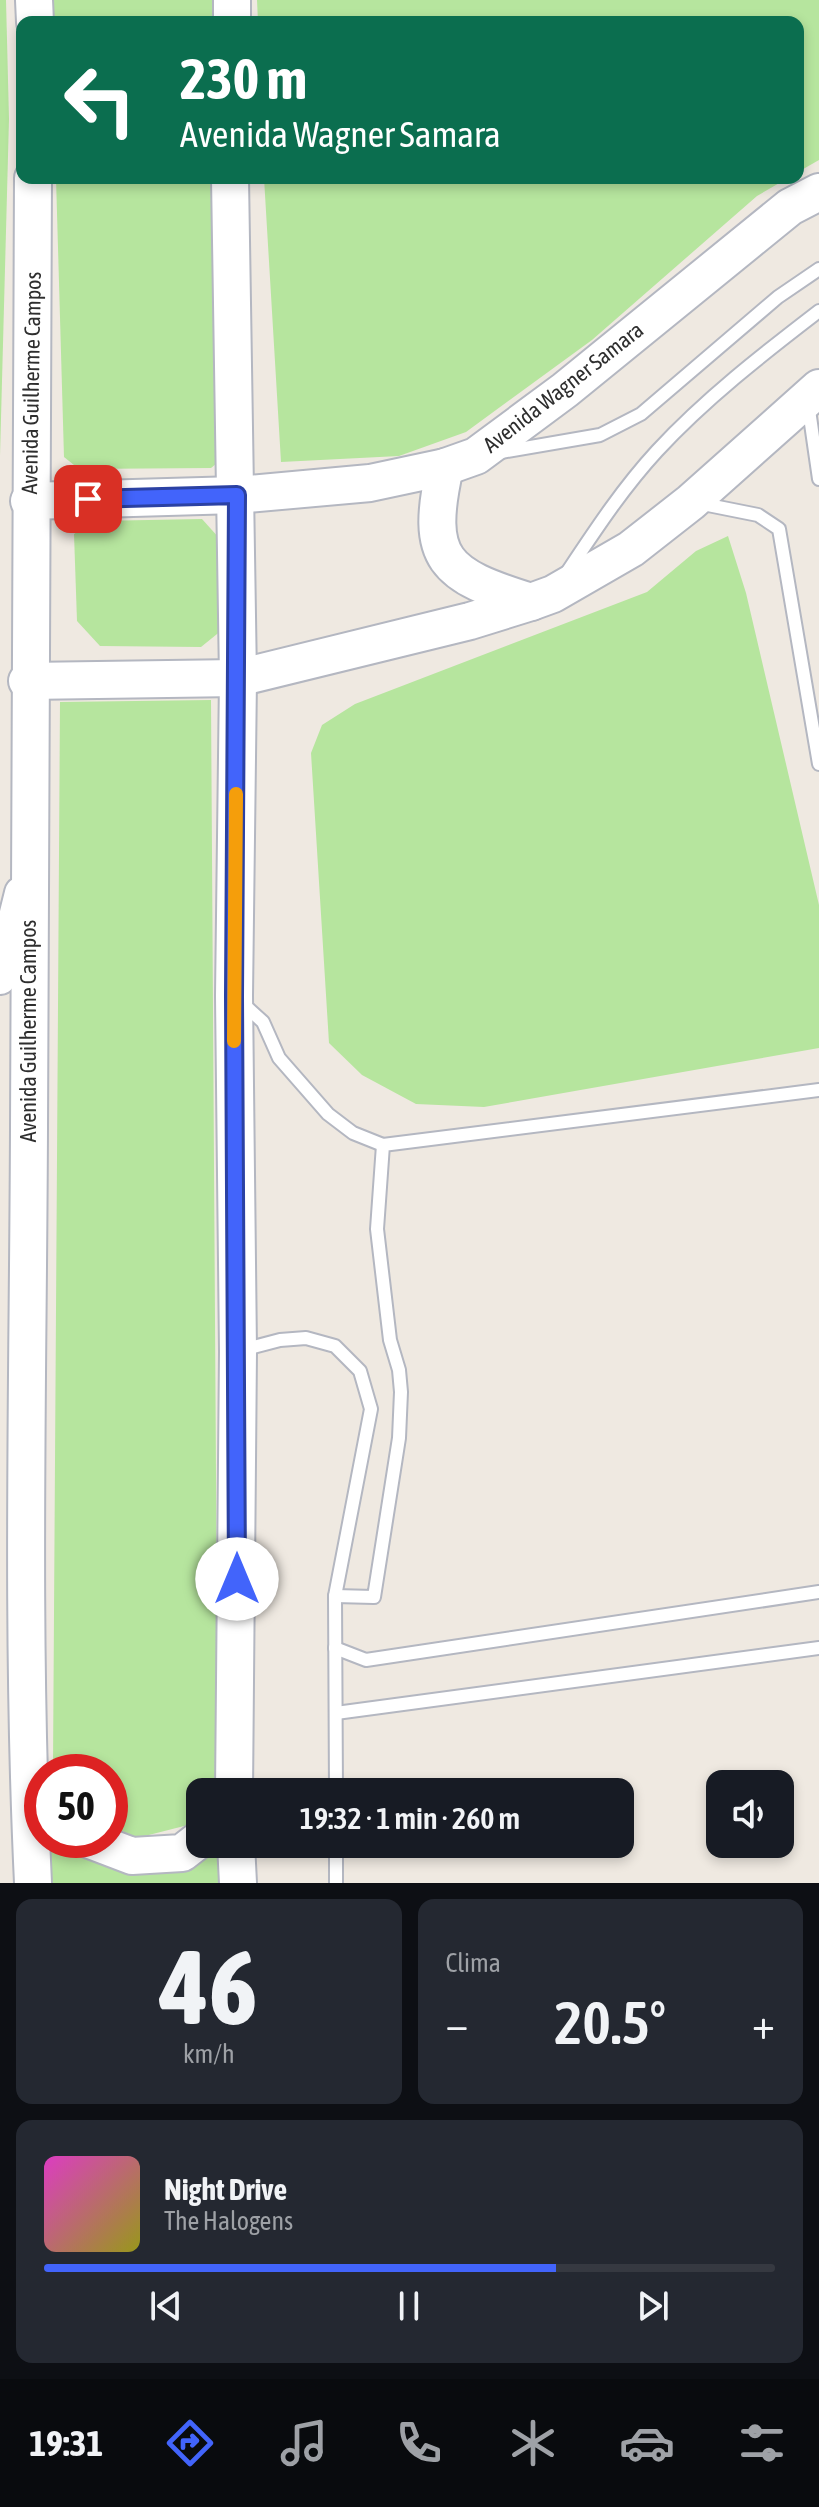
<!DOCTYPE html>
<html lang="pt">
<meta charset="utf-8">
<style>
:root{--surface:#171b24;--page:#242831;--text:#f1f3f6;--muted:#9ea1a6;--line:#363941;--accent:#4264fb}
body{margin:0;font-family:"Asap Condensed",sans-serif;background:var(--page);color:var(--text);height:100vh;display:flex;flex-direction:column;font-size:30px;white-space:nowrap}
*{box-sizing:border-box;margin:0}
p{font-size:26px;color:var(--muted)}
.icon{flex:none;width:44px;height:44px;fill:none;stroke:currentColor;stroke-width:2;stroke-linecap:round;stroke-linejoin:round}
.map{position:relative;height:1883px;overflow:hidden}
.details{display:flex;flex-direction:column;gap:16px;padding:16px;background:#0d0f14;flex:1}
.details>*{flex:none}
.hud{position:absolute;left:16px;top:16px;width:788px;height:168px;border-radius:16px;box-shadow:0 4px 12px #0003;background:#0b6e4f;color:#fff;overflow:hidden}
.controls{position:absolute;left:706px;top:1770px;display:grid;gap:16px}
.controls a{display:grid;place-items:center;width:88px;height:88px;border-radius:16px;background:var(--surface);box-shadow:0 4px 12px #0003;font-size:40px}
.speed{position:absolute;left:24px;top:1754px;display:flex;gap:16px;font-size:40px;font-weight:700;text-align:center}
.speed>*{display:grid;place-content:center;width:104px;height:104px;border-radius:50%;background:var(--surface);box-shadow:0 4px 12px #0003;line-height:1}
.speed .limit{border:12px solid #d22;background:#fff;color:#111}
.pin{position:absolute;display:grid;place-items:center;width:68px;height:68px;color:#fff;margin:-34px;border-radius:16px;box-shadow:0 4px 12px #0006}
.me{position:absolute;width:88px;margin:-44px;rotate:0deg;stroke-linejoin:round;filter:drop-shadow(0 0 6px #0008)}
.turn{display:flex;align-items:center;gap:28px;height:168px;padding:0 32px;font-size:36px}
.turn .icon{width:104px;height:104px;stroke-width:2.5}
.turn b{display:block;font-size:56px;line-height:68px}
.big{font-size:60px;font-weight:600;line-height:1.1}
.details .card{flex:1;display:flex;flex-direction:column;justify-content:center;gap:12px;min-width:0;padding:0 28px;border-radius:16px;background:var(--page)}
.details .dial{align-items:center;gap:0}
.dial b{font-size:104px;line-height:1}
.song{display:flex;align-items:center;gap:24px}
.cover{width:96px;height:96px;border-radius:12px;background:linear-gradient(135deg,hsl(310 70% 55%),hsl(60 70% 35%))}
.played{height:8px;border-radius:4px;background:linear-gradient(90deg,var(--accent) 70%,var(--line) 70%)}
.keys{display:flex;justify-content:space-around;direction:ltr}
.heat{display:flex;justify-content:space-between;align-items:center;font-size:44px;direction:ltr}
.details .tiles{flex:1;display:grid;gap:16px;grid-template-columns:1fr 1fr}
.card:last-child{grid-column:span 2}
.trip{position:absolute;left:186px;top:1778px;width:448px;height:80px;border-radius:16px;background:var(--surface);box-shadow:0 4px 12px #0003;font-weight:600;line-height:80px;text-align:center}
.dock{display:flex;height:128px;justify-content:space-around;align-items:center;background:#090b0e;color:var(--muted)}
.dock .icon{width:56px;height:56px}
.dock .on{color:var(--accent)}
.dock b{font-size:36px;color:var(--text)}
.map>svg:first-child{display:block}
.green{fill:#b6e59e}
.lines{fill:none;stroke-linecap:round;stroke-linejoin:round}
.service-casing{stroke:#b4b7c1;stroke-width:16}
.tertiary-casing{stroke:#b4b7c1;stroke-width:36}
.secondary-casing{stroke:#b4b7c1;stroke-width:40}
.service{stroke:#fff;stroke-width:12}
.tertiary{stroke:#fff;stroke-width:32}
.secondary{stroke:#fff;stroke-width:36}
.route-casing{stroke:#2b41a3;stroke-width:20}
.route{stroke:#4264fb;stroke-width:14}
.slow{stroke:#f59e0b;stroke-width:14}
.labels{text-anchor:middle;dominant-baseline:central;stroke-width:6;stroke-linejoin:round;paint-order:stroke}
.street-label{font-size:22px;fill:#2e2e2e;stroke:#fff}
</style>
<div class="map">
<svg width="819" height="1883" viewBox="0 0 819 1883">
<rect width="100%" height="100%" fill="#efe9e1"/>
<g class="green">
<polygon points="0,0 6,0 9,119 0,456"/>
<polygon points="51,0 216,0 217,22 52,22"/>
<polygon points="257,0 819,0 819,160 798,172 798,22 258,22"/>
<polygon points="56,178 219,178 222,459 211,468 79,469 64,457"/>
<polygon points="264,178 788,178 757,196 592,340 466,432 399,456 281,462"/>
<polygon points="202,519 220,539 222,630 201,647 100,646 77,621 74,534 95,521"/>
<polygon points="728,536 746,593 819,905 819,1048 484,1107 416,1104 362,1075 329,1043 311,753 322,725 355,704 647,592 696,551"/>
<polygon points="211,700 218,1783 212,1792 200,1792 200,1809 188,1825 137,1838 110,1825 110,1772 58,1772 53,1766 60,702"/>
<polygon points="42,1840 226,1844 229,1883 42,1883"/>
</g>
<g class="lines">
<defs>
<g id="service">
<polyline points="808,403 819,479"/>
<polyline points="501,452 600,435 641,414 778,297 819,269"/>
<polyline points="698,503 758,515 779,529 819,764"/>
<path d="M566 574C594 532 622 489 657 451 705 399 763 354 819 311"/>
<polyline points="240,1001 263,1022 279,1058 328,1114 353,1133 383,1145"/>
<polyline points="242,1350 280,1340 306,1338 335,1346 360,1371 371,1409 335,1596 336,1792"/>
<polyline points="335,1596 374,1597 399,1438 401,1392 399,1370 390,1340 377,1229 383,1145 819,1090"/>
<polyline points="335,1648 366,1660 819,1592"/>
<polyline points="336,1713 819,1648"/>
<polyline points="336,1844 336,1883"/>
</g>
<polyline id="tertiary" points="0,978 21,893"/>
<g id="secondary">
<polyline points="34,0 35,22"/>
<polyline points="232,22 232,0"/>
<polyline points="230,178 238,678 234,996 238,1351 234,1792"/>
<path d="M445 467C424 560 444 575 531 602"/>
<polyline points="29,501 237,495 370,483 445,467 476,456 565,390 790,207 819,192"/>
<polyline points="27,681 238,678 470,621 531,602 553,594 631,549 691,502 819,388"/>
<polyline points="90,1840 132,1856 182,1853 200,1839"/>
<polyline points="236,1844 238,1883"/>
<path d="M33 1883C21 1632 28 1380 29 1129 29 812 29 495 33 178"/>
</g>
</defs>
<use href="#service" class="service-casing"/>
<use href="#tertiary" class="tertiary-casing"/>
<use href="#secondary" class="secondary-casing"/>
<use href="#service" class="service"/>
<use href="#tertiary" class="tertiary"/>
<use href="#secondary" class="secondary"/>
</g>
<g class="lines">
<defs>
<polyline id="route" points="88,499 237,495 234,996 237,1579"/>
</defs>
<use href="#route" class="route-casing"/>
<use href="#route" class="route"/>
<polyline class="slow" points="234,1041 236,794"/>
</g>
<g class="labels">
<g class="street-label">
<text transform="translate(31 383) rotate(-89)">Avenida Guilherme Campos</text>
<text transform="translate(563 387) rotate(-38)">Avenida Wagner Samara</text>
<text transform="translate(28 1031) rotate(-90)">Avenida Guilherme Campos</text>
</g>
</g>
</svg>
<div class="controls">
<a><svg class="icon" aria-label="sound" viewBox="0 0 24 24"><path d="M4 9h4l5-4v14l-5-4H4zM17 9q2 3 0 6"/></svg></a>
</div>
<div class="speed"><div class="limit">50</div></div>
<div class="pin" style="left:88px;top:499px;background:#d93025"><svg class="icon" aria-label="arrive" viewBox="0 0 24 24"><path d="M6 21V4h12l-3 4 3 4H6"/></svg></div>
<svg class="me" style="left:237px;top:1579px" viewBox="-20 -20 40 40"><circle r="19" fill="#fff"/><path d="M0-13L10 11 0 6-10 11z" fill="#4264fb"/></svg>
<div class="trip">19:32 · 1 min · 260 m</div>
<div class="hud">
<div class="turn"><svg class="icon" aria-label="left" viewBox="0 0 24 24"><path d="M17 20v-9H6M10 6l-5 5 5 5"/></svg><div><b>230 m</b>Avenida Wagner Samara</div></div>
</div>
</div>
<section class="details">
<div class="tiles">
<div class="card dial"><b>46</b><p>km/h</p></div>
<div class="card"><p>Clima</p>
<div class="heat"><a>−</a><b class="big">20.5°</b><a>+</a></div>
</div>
<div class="card">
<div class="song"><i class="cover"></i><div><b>Night Drive</b><p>The Halogens</p></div></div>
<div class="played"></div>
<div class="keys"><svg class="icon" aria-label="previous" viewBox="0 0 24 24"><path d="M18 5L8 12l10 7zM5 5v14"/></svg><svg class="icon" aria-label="pause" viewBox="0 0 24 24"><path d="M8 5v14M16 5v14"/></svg><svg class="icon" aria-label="next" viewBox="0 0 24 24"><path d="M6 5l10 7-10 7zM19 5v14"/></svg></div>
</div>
</div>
</section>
<nav class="dock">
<b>19:31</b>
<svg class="icon on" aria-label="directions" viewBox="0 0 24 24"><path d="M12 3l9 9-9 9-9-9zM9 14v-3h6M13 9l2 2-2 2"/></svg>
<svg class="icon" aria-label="music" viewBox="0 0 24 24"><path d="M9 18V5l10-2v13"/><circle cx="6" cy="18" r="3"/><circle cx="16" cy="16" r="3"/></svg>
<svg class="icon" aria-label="phone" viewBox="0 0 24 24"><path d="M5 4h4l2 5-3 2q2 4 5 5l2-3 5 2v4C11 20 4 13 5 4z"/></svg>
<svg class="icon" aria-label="climate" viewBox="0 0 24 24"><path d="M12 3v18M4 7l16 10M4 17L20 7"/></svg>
<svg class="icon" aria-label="car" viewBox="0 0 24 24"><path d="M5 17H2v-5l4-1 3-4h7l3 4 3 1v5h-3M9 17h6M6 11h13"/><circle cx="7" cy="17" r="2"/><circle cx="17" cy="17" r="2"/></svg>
<svg class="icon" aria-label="filters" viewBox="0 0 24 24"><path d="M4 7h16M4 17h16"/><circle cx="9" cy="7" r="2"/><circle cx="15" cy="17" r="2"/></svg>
</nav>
